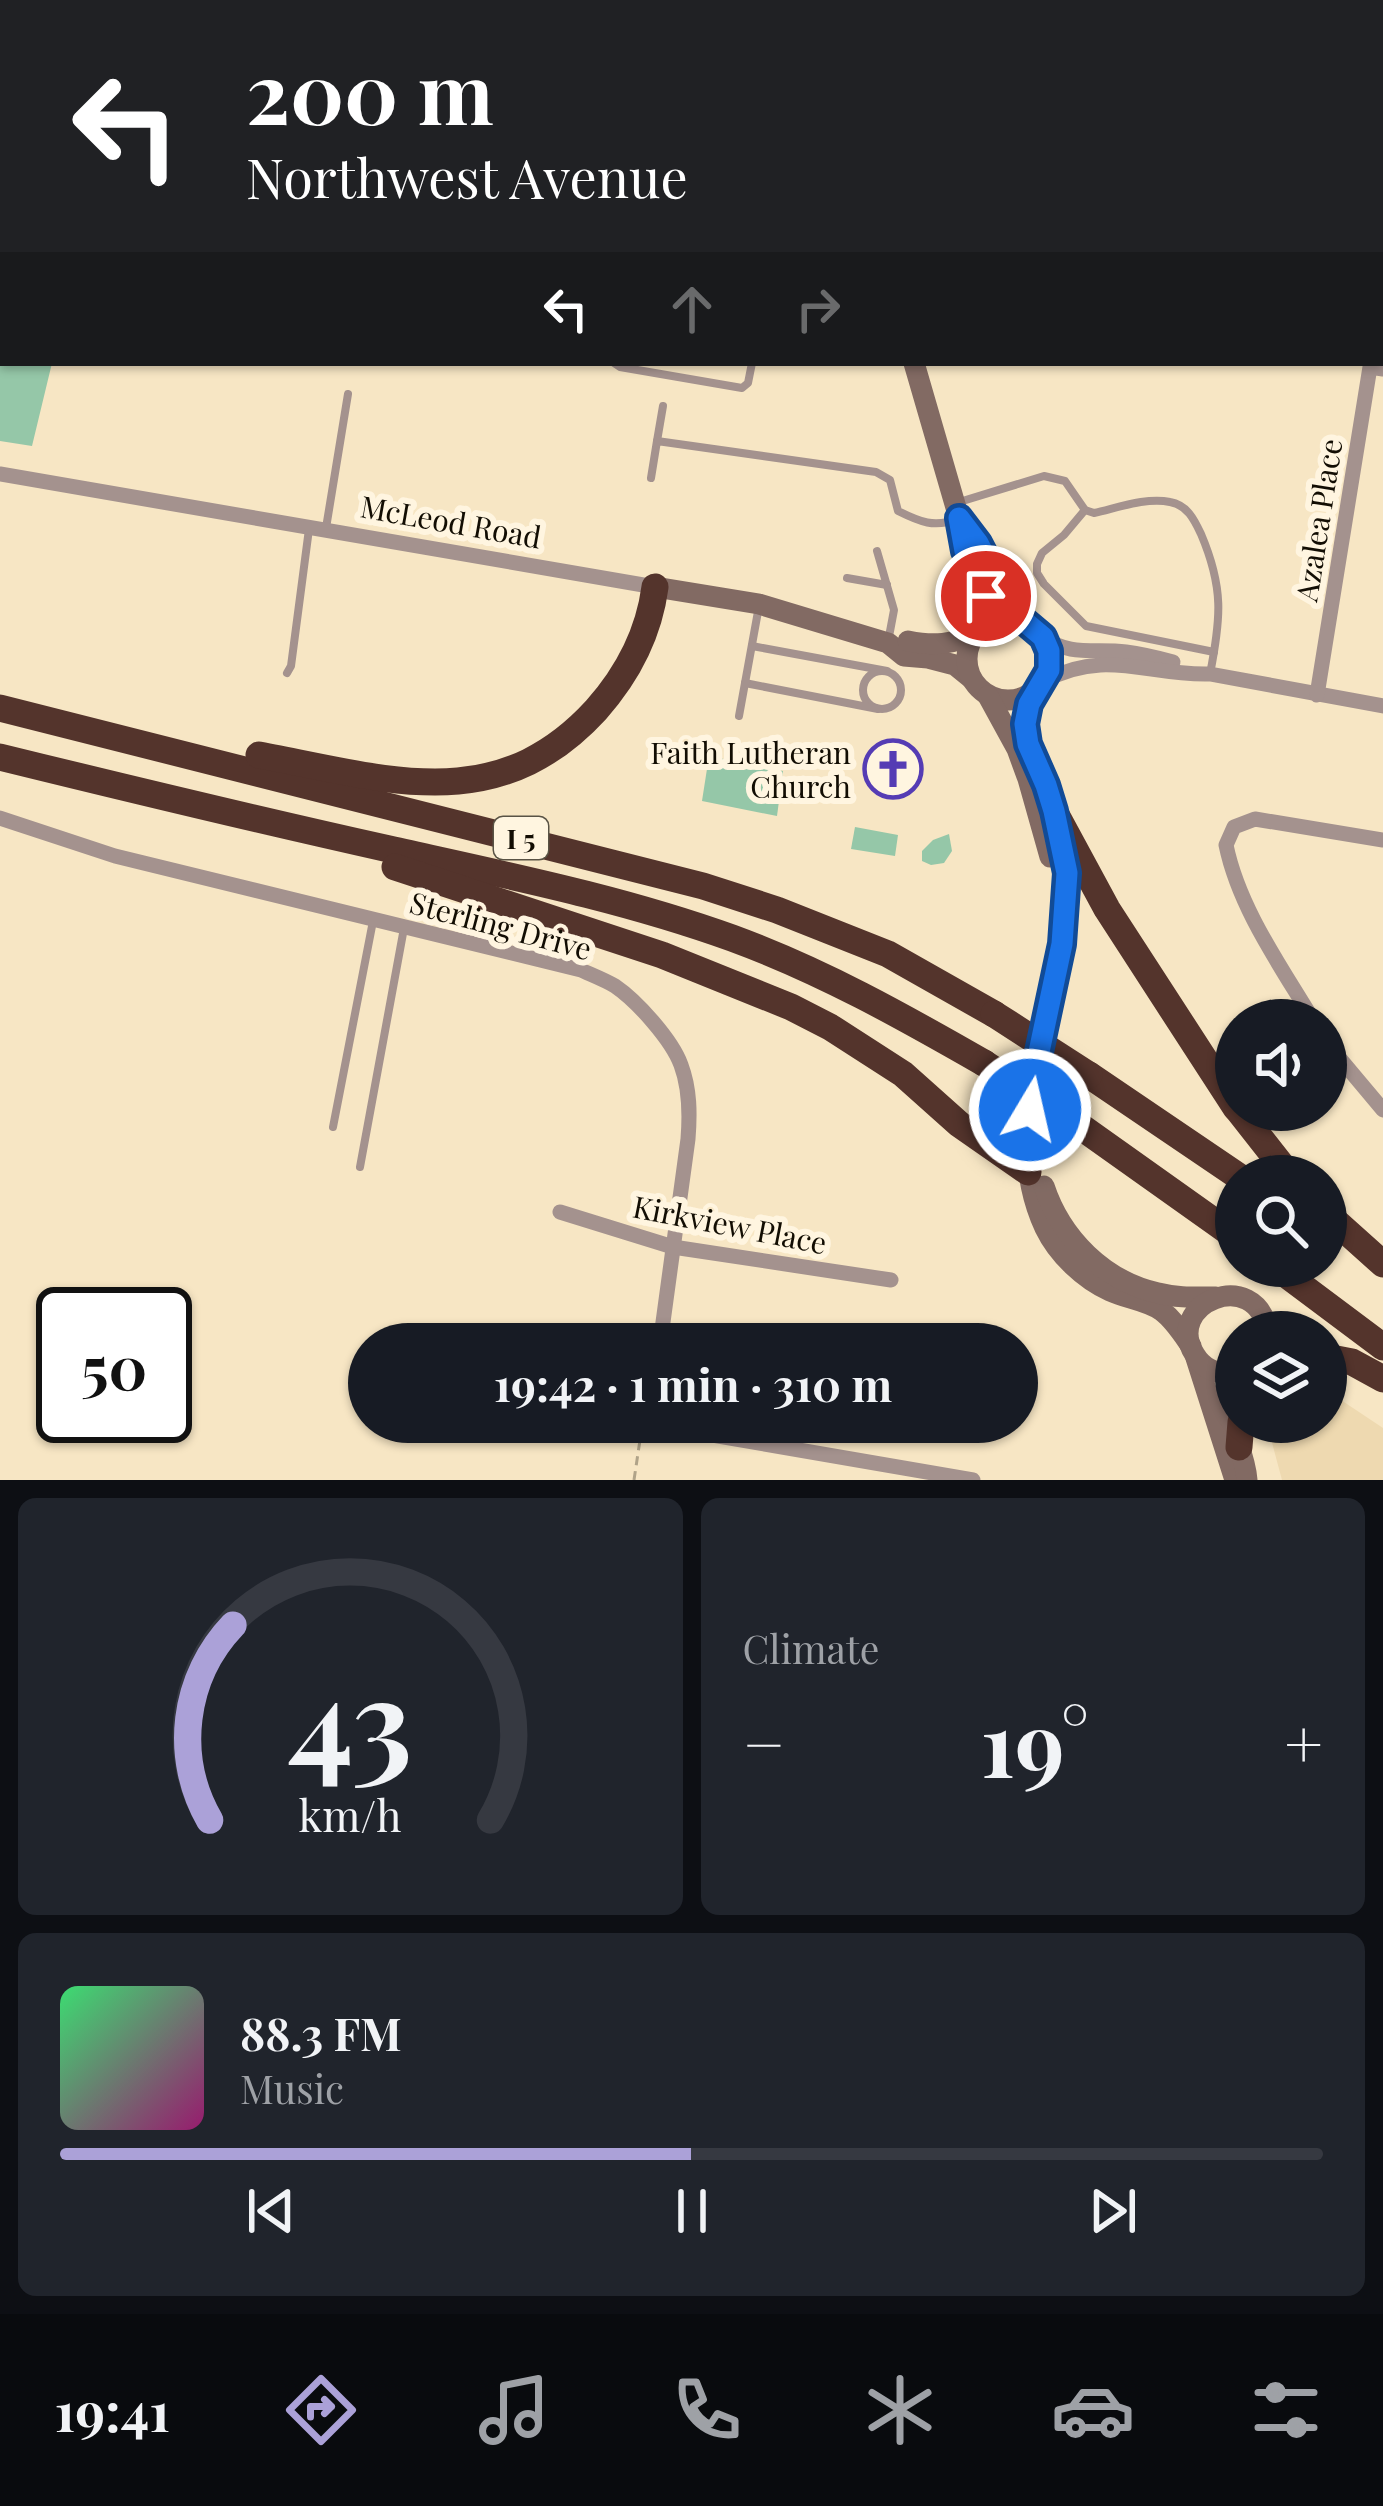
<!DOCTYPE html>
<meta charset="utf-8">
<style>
:root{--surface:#171b24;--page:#20242c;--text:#f1f3f6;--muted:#9ea1a6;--line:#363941;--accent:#aba1d8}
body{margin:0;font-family:"Playfair Display",serif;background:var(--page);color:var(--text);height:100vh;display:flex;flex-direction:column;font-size:45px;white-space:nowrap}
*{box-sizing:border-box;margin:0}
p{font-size:39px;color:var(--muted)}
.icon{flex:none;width:66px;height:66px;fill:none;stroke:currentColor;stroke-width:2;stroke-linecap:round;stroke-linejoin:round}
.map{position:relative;height:1480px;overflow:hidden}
.details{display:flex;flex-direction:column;gap:18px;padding:18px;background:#0d0f14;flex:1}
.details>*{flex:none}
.hud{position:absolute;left:0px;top:0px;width:1383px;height:366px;box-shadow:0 3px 9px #0004;background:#202124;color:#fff;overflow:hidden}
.controls{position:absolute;left:1215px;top:999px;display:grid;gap:24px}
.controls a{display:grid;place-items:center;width:132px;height:132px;border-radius:50%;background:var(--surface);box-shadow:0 3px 9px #0004;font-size:60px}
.speed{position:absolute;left:36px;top:1287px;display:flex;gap:24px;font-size:60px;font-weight:700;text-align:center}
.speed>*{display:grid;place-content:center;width:156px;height:156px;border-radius:50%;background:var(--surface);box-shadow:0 3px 9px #0004;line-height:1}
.speed .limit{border:6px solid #111;border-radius:18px;background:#fff;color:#111}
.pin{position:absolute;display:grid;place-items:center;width:102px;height:102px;color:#fff;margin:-51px;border:6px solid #fff;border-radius:50%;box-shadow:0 3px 12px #0007}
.me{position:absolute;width:132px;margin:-66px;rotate:9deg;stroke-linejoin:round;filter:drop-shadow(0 0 9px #0008)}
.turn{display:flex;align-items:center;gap:42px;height:252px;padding:0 48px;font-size:54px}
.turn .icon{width:156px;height:156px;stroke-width:2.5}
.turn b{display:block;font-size:84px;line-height:102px}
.lanes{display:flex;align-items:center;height:114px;padding:0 48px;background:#0003;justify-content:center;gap:60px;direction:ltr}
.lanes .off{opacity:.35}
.big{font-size:90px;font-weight:700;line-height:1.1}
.details .widget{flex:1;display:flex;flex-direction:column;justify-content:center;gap:18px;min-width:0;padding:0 42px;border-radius:18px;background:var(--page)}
.details .dial{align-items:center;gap:0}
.dial svg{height:312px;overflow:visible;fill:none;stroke:var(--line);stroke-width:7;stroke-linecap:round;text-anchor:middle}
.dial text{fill:var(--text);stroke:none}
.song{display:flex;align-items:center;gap:36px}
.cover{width:144px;height:144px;border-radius:18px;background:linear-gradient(135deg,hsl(140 70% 55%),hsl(320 70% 35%))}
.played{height:12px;border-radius:6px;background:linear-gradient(90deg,var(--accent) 50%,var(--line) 50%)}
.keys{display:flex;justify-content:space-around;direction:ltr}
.heat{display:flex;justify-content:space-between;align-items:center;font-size:66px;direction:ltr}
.details .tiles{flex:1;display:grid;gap:18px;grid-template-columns:1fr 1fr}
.widget:last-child{grid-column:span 2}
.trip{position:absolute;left:348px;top:1323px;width:690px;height:120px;border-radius:60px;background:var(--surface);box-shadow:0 3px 9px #0004;font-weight:700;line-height:120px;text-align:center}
.dock{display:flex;height:192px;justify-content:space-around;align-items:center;background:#090b0e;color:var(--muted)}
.dock .icon{width:84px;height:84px}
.dock .selected{color:var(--accent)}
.dock b{font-size:54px;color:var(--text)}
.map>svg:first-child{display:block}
.built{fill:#eed9b0}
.green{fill:#95c7a8}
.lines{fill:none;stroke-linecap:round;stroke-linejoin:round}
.path{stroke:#b0a388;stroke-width:3;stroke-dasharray:9 6;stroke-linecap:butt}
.service{stroke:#a4928e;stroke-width:8}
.minor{stroke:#a4928e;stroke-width:15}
.secondary{stroke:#826a63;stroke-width:21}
.motorway{stroke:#54342c;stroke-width:27}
.motorway-bridge{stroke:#54342c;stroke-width:27}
.route-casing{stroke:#114b97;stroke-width:30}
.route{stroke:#1a73e8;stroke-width:21}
.labels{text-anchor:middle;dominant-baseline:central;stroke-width:12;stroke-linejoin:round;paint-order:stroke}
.shield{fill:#fff5e0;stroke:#595345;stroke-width:3}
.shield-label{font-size:27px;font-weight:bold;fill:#120d03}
.street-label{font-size:30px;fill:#120d03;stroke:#fff5e0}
.poi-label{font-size:30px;fill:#120d03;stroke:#fff5e0;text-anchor:end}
</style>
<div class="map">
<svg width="1383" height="1480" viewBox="0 0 1383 1480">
<rect width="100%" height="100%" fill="#f7e6c4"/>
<polygon class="built" points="1326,1390 1383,1428 1383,1480 1282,1480 1267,1424 1326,1422"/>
<g class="green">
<polygon points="0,0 484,0 484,3 3,3 3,363 52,363 32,446 0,441"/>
<polygon points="709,756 783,771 777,816 702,801"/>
<polygon points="855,827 898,835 895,856 851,849"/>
<polygon points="949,834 952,851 944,863 931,865 922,861 922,851 933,840"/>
</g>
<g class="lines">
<g class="path">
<polyline points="402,0 405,3"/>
<polyline points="0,345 3,345"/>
<polyline points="634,1480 640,1440"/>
</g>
<g class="service">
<polyline points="549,3 550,0"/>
<polyline points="685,3 686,0"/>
<polyline points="1106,3 1106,0"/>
<polyline points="1153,3 1154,0"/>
<polyline points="1204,3 1205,0"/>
<polyline points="614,363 620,367 742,388 748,383 752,363"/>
<polyline points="657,441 663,406"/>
<path d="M651 478 657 441 876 472 890 480 898 511C920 522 934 528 958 519"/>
<path d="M956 503 1044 476 1065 481 1085 510 1094 513C1117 508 1146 497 1170 502 1187 505 1194 519 1201 534 1224 588 1221 618 1210 674"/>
<polyline points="1085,510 1064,535 1042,553 1037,564 1037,573 1044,584 1086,626 1214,652"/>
<polyline points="326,528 348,394"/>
<polyline points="877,551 894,610 888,642"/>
<polyline points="847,578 887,585"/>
<polyline points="752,646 887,671"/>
<circle cx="882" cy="690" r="19"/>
<polyline points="287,673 291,666 309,529"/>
<polyline points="745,683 878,709"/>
<polyline points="739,716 759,606"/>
<polyline points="333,1127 373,921"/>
<polyline points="360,1167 404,928"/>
</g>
<g class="minor">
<polyline points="1250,0 1267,3"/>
<polyline points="1380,23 1383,24"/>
<polyline points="0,474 655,587"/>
<path d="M1043 637C1070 657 1096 648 1126 652 1142 654 1158 658 1173 662"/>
<path d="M1044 681C1107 648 1147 676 1210 674L1383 706"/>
<polyline points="1317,695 1370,367 1383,369"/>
<path d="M0 818 115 856 581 970C592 975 605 980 615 986 637 1001 672 1040 681 1065 690 1089 690 1114 688 1139L660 1344"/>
<path d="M1313 1020C1280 965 1239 908 1226 845L1234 827 1255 819 1383 840"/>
<polyline points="1326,1042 1383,1110"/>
<polyline points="560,1212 673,1247 891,1280"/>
<polyline points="597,1422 636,1428 649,1422"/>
<polyline points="679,1422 689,1431 973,1480"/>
</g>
<g class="secondary">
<polyline points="808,0 809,3"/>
<polyline points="914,363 959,518 965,551 982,580 987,606 984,625"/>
<polyline points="963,523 978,543 989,568 1024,621"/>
<polyline points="655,587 759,604 888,643 904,656 928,658 955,665 971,678"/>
<circle cx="1008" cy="659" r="41"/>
<path d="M908 641C933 646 953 645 976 633"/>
<path d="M1035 691C1015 732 1033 748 1046 786 1055 811 1066 850 1067 876 1069 991 993 1118 1045 1228 1058 1255 1084 1279 1110 1291 1127 1299 1146 1300 1162 1311 1174 1320 1182 1333 1191 1346"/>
<polyline points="988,696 1017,749 1028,779 1050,857"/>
<path d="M1044 1186C1061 1238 1104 1281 1158 1293 1177 1298 1196 1297 1216 1297"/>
<polyline points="1196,1358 1235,1480"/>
<path d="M1236 1373C1219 1375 1204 1370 1195 1355 1162 1304 1256 1264 1268 1332"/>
<path d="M1236 1380C1218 1420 1244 1441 1247 1480"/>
</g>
<g class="motorway">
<polyline points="0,708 703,886 777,910 888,954 994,1014"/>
<path d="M259 755C385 778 496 819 596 710 627 675 649 633 655 587"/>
<path d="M0 757C130 789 259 820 389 849 505 875 621 898 732 938 822 971 902 1016 984 1063"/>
<polyline points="1054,811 1107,909 1236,1108"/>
<polyline points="395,867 662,955 791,1007 830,1027 903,1074 959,1124 1028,1172"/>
<polyline points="1089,1075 1238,1176"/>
<polyline points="1238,1110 1290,1176"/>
<polyline points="1077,1124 1236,1237"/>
<polyline points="1326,1213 1383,1264"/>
<polyline points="1275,1266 1383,1347"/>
<polyline points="1326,1357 1352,1362 1383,1379"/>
<polyline points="1239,1447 1241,1422"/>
</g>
<g class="motorway-bridge">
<polyline points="994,1014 1089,1075"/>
<polyline points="984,1063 1077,1124"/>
</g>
</g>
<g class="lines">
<defs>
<polyline id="route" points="986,596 982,580 965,551 959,518 978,543 1003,591 1024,621 1043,637 1049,651 1049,670 1029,704 1025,724 1028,744 1046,785 1054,811 1067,873 1062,944 1036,1066 1030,1110"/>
</defs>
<use href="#route" class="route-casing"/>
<use href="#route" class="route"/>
</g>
<defs>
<symbol id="church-ring" viewBox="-11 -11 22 22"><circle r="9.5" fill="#fff5e0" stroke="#553cb4" stroke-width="1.5"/><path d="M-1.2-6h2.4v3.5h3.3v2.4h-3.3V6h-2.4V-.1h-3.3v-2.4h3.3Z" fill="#553cb4"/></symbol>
</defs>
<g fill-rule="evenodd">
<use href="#church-ring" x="860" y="736" width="66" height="66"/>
</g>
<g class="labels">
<rect class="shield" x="494" y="817" width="54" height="42" rx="9"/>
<g class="shield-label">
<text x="521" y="838">I 5</text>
</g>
<g class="street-label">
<text transform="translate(1318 520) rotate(-81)">Azalea Place</text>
<text transform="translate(451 521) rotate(10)">McLeod Road</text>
<text transform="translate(501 925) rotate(15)">Sterling Drive</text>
<text transform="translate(730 1224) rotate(11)">Kirkview Place</text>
</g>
<g class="poi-label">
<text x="851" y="752">Faith Lutheran<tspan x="851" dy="34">Church</tspan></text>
</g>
</g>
</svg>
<div class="controls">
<a><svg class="icon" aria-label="sound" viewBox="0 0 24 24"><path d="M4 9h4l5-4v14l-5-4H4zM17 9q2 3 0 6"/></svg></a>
<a><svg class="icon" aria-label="search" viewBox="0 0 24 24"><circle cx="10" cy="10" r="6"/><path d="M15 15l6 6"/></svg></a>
<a><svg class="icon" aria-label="layers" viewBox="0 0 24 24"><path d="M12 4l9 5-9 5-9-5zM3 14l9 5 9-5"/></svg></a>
</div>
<div class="speed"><div class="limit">50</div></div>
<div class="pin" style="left:986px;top:596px;background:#d93025"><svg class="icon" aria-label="arrive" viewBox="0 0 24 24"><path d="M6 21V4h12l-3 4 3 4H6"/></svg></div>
<svg class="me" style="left:1030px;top:1110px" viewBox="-20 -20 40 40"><circle r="17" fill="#1a73e8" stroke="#fff" stroke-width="3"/><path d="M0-11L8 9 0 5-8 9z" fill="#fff"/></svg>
<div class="trip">19:42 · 1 min · 310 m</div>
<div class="hud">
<div class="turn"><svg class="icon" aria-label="left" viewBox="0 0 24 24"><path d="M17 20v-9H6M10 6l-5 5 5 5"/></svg><div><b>200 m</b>Northwest Avenue</div></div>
<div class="lanes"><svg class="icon" aria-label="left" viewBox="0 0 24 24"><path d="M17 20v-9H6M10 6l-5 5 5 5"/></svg><svg class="icon off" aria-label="ahead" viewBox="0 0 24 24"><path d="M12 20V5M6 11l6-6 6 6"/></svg><svg class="icon off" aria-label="right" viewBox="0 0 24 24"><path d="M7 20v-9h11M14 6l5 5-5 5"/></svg></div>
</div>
</div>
<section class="details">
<div class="tiles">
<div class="widget dial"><svg viewBox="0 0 100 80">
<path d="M14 69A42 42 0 1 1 86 69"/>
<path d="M14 69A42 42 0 0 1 20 19" stroke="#aba1d8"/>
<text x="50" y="56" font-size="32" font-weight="700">43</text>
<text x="50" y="72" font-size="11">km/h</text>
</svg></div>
<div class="widget"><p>Climate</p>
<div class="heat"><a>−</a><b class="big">19°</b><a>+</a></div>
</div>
<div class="widget">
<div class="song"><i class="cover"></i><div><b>88.3 FM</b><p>Music</p></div></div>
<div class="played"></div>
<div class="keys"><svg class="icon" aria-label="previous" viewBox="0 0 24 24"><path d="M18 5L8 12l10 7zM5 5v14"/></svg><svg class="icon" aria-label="pause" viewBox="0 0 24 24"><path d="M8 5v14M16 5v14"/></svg><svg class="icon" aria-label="next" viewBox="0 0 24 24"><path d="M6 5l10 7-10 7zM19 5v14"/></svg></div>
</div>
</div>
</section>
<nav class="dock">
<b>19:41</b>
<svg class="icon selected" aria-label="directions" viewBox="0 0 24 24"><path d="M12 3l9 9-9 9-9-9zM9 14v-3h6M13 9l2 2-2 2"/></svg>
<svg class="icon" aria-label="music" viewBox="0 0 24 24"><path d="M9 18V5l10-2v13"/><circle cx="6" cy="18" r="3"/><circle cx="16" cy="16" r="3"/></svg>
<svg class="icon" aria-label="phone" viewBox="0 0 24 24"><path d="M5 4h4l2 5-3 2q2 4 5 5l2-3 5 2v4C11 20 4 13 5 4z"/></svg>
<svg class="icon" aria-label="climate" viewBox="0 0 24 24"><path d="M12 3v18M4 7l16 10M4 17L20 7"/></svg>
<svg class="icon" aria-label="car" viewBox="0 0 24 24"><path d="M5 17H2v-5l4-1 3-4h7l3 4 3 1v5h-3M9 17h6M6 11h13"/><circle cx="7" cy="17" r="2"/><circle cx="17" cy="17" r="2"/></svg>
<svg class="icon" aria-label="filters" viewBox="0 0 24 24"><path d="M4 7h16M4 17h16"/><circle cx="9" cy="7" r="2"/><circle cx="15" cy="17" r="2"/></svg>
</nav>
